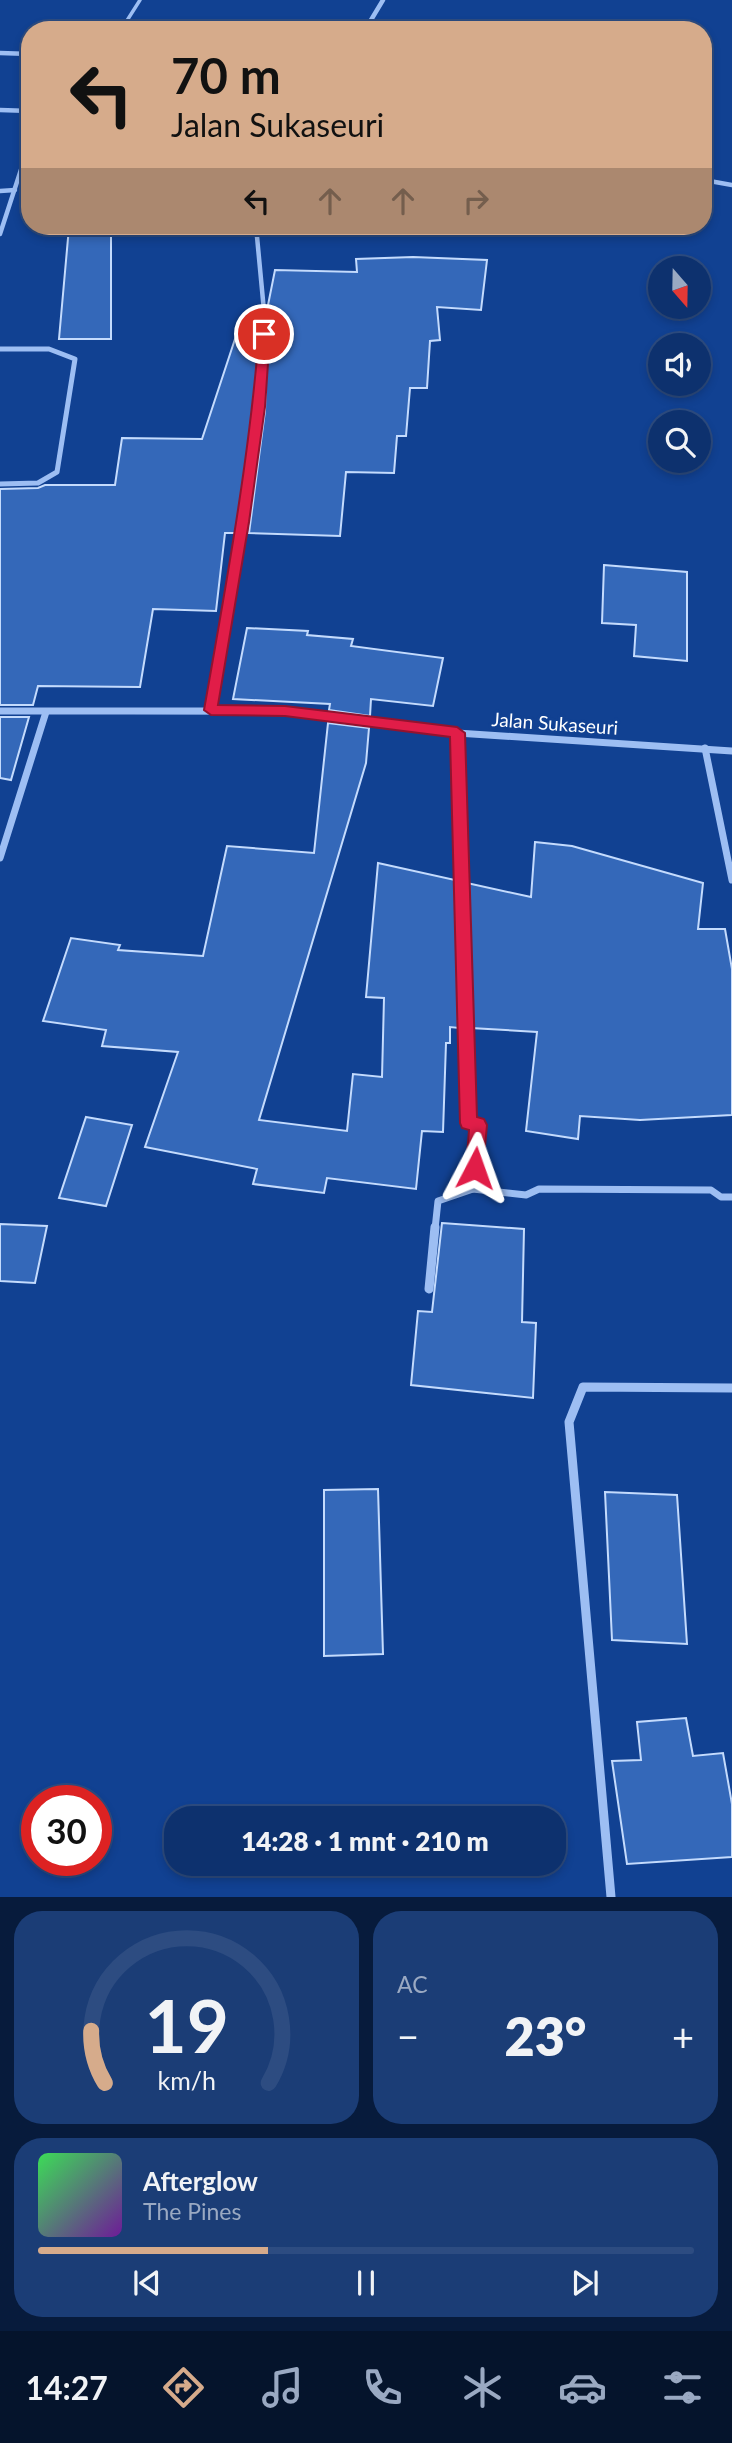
<!DOCTYPE html>
<html lang="id">
<meta charset="utf-8">
<style>
:root{--surface:#0d316e;--page:#1b3d76;--text:#f1f3f6;--muted:#9aa9c2;--line:#2d4c81;--accent:#d6ab8b}
body{margin:0;font-family:Lato,sans-serif;background:var(--page);color:var(--text);height:100vh;display:flex;flex-direction:column;font-size:26px;white-space:nowrap}
*{box-sizing:border-box;margin:0}
p{font-size:23px;color:var(--muted)}
.icon{flex:none;width:38px;height:38px;fill:none;stroke:currentColor;stroke-width:2;stroke-linecap:round;stroke-linejoin:round}
.map{position:relative;height:1897px;overflow:hidden}
.side{display:flex;flex-direction:column;gap:14px;padding:14px;background:#071b3c;flex:1}
.side>*{flex:none}
.banner{position:absolute;left:21px;top:21px;width:691px;height:214px;border-radius:28px;box-shadow:0 4px 10px #0003,0 0 0 2px var(--line);background:#d6ab8b;color:#111;overflow:hidden}
.needle{width:46px;rotate:160deg}
.fabs{position:absolute;left:648px;top:256px;display:grid;gap:14px}
.fabs a{display:grid;place-items:center;width:63px;height:63px;border-radius:50%;background:var(--surface);box-shadow:0 4px 10px #0003,0 0 0 2px var(--line);font-size:35px}
.speed{position:absolute;left:21px;top:1785px;display:flex;gap:14px;font-size:35px;font-weight:700;text-align:center}
.speed>*{display:grid;place-content:center;width:91px;height:91px;border-radius:50%;background:var(--surface);box-shadow:0 4px 10px #0003,0 0 0 2px var(--line);line-height:1}
.speed .limit{border:10px solid #d22;background:#fff;color:#111}
.pin{position:absolute;display:grid;place-items:center;width:60px;height:60px;color:#fff;margin:-30px;border:4px solid #fff;border-radius:50%;box-shadow:0 2px 7px #0007}
.me{position:absolute;width:77px;margin:-38px;rotate:4deg;stroke-linejoin:round;filter:drop-shadow(0 0 5px #0008)}
.turn{display:flex;align-items:center;gap:24px;height:147px;padding:0 35px;font-size:32px}
.turn .icon{width:91px;height:91px;stroke-width:2.5}
.turn b{display:block;font-size:49px;line-height:60px}
.lanes{display:flex;align-items:center;height:66px;padding:0 35px;background:#0003;justify-content:center;gap:35px;direction:ltr}
.lanes .off{opacity:.35}
.big{font-size:52px;font-weight:800;line-height:1.1}
.side .widget{flex:1;display:flex;flex-direction:column;justify-content:center;gap:10px;min-width:0;padding:0 24px;border-radius:28px;background:var(--page)}
.side .dial{align-items:center;gap:0}
.dial svg{height:182px;overflow:visible;fill:none;stroke:var(--line);stroke-width:7;stroke-linecap:round;text-anchor:middle}
.dial text{fill:var(--text);stroke:none}
.song{display:flex;align-items:center;gap:21px}
.cover{width:84px;height:84px;border-radius:10px;background:linear-gradient(135deg,hsl(130 70% 55%),hsl(280 70% 35%))}
.played{height:7px;border-radius:4px;background:linear-gradient(90deg,var(--accent) 35%,var(--line) 35%)}
.keys{display:flex;justify-content:space-around;direction:ltr}
.heat{display:flex;justify-content:space-between;align-items:center;font-size:38px;direction:ltr}
.side .tiles{flex:1;display:grid;gap:14px;grid-template-columns:1fr 1fr}
.widget:last-child{grid-column:span 2}
.trip{position:absolute;left:164px;top:1806px;width:402px;height:70px;border-radius:28px;background:var(--surface);box-shadow:0 4px 10px #0003,0 0 0 2px var(--line);font-weight:800;line-height:70px;text-align:center}
.menu{display:flex;height:112px;justify-content:space-around;align-items:center;background:#05142c;color:var(--muted)}
.menu .icon{width:49px;height:49px}
.menu .selected{color:var(--accent)}
.menu b{font-size:32px;color:var(--text)}
.map>svg:first-child{display:block}
.building{fill:#3468b9;stroke:#c4dbfd;stroke-width:2}
.lines{fill:none;stroke-linecap:round;stroke-linejoin:round}
.lane{stroke:#9dbef3;stroke-width:3.5}
.street-far3{stroke:#9dbef3;stroke-width:4.5}
.street-far2{stroke:#9dbef3;stroke-width:5}
.street-far1{stroke:#9dbef3;stroke-width:7}
.street{stroke:#9dbef3;stroke-width:9}
.route{fill:#e11d48;stroke:#92132f;stroke-width:2}
.labels{text-anchor:middle;dominant-baseline:central;stroke-width:6;stroke-linejoin:round;paint-order:stroke}
.street-label{font-size:19px;fill:#fff;stroke:#114192}
</style>
<div class="map">
<svg width="732" height="1897" viewBox="0 0 732 1897">
<rect width="100%" height="100%" fill="#114192"/>
<g class="building">
<polygon points="111,226 111,339 59,339 69,227"/>
<polygon points="413,257 487,260 481,310 437,307 440,340 430,341 427,388 410,388 406,436 397,436 394,473 346,472 340,536 249,533 265,411 268,305 275,270 357,272 356,259"/>
<polygon points="237,333 259,333 255,410 238,533 225,533 216,611 153,609 140,687 38,686 33,705 0,705 0,489 38,488 45,485 115,485 122,438 202,439"/>
<polygon points="604,565 687,572 687,661 634,656 636,625 602,623"/>
<polygon points="247,628 308,631 307,635 353,639 351,646 443,658 433,706 371,699 370,716 329,710 330,704 233,699"/>
<polygon points="0,717 29,717 11,780 0,778"/>
<polygon points="328,723 369,728 366,763 259,1120 347,1131 353,1074 382,1077 384,998 366,997 378,863 455,880 459,1028 450,1027 450,1043 446,1043 443,1132 422,1131 416,1189 327,1178 324,1193 253,1184 257,1169 145,1147 178,1052 102,1046 106,1030 43,1021 71,938 120,945 118,950 203,956 227,846 314,853"/>
<polygon points="535,842 572,846 703,883 698,929 725,929 732,969 732,1115 640,1120 580,1116 578,1139 526,1131 537,1032 471,1028 467,883 531,897"/>
<polygon points="86,1117 132,1125 106,1206 59,1198"/>
<polygon points="442,1223 524,1229 522,1322 536,1323 533,1398 411,1385 418,1311 432,1312"/>
<polygon points="0,1224 47,1226 35,1283 0,1281"/>
<polygon points="378,1489 383,1654 324,1656 324,1490"/>
<polygon points="605,1492 677,1495 687,1644 612,1640"/>
<polygon points="686,1718 693,1756 723,1753 732,1804 732,1857 627,1864 612,1761 641,1760 637,1722"/>
</g>
<g class="lines">
<polyline class="lane" points="121,30 140,0"/>
<g class="street-far3">
<polyline points="365,30 383,0"/>
<polyline points="0,53 30,54"/>
<polyline points="0,110 30,111"/>
<polyline points="704,180 732,185"/>
<polyline points="0,191 15,190"/>
<polyline points="256,226 264,311"/>
<polyline points="0,234 30,142"/>
</g>
<g class="street-far2">
<polyline points="0,349 49,349 75,359 57,472 38,483 0,484"/>
<path d="M210 710C234 578 267 444 264 309"/>
<polyline points="0,711 290,712"/>
</g>
<g class="street-far1">
<polyline points="0,711 285,711 457,733 732,751"/>
<polyline points="457,733 468,1123 478,1125 473,1189 526,1195 539,1189 711,1190 721,1197 732,1197"/>
<polyline points="705,748 732,880"/>
<polyline points="0,858 46,712"/>
<polyline points="435,1229 438,1201 473,1189"/>
</g>
<g class="street">
<polyline points="429,1289 435,1227"/>
<polyline points="611,1897 569,1422 583,1387 732,1388"/>
</g>
</g>
<path class="route" d="M264 331 270 334 265 407 249 522 218 705 285 706 457 727 465 733 477 1117 484 1119 487 1125 483 1168 481 1174 475 1176 468 1174 466 1168 469 1130 462 1128 460 1123 450 737 285 716 211 715 204 710C226 585 249 461 259 334Z"/>
<g class="labels">
<g class="street-label">
<text transform="translate(555 723) rotate(4)">Jalan Sukaseuri</text>
</g>
</g>
</svg>
<div class="fabs">
<a><svg class="needle" viewBox="-14 -14 28 28"><path d="M0-13l5 13h-10z" fill="#e53935"/><path d="M0 13l5-13h-10z" fill="#9aa9c2"/></svg></a>
<a><svg class="icon" aria-label="sound" viewBox="0 0 24 24"><path d="M4 9h4l5-4v14l-5-4H4zM17 9q2 3 0 6"/></svg></a>
<a><svg class="icon" aria-label="search" viewBox="0 0 24 24"><circle cx="10" cy="10" r="6"/><path d="M15 15l6 6"/></svg></a>
</div>
<div class="speed"><div class="limit">30</div></div>
<div class="pin" style="left:264px;top:334px;background:#d93025"><svg class="icon" aria-label="arrive" viewBox="0 0 24 24"><path d="M6 21V4h12l-3 4 3 4H6"/></svg></div>
<svg class="me" style="left:475px;top:1168px" viewBox="-20 -20 40 40"><path d="M0-17L14 15 0 8-14 15z" fill="#e11d48" stroke="#fff" stroke-width="4"/></svg>
<div class="trip">14:28 · 1 mnt · 210 m</div>
<div class="banner">
<div class="turn"><svg class="icon" aria-label="left" viewBox="0 0 24 24"><path d="M17 20v-9H6M10 6l-5 5 5 5"/></svg><div><b>70 m</b>Jalan Sukaseuri</div></div>
<div class="lanes"><svg class="icon" aria-label="left" viewBox="0 0 24 24"><path d="M17 20v-9H6M10 6l-5 5 5 5"/></svg><svg class="icon off" aria-label="ahead" viewBox="0 0 24 24"><path d="M12 20V5M6 11l6-6 6 6"/></svg><svg class="icon off" aria-label="ahead" viewBox="0 0 24 24"><path d="M12 20V5M6 11l6-6 6 6"/></svg><svg class="icon off" aria-label="right" viewBox="0 0 24 24"><path d="M7 20v-9h11M14 6l5 5-5 5"/></svg></div>
</div>
</div>
<section class="side">
<div class="tiles">
<div class="widget dial"><svg viewBox="0 0 100 80">
<path d="M14 69A42 42 0 1 1 86 69"/>
<path d="M14 69A42 42 0 0 1 8 46" stroke="#d6ab8b"/>
<text x="50" y="56" font-size="32" font-weight="700">19</text>
<text x="50" y="72" font-size="11">km/h</text>
</svg></div>
<div class="widget"><p>AC</p>
<div class="heat"><a>−</a><b class="big">23°</b><a>+</a></div>
</div>
<div class="widget">
<div class="song"><i class="cover"></i><div><b>Afterglow</b><p>The Pines</p></div></div>
<div class="played"></div>
<div class="keys"><svg class="icon" aria-label="previous" viewBox="0 0 24 24"><path d="M18 5L8 12l10 7zM5 5v14"/></svg><svg class="icon" aria-label="pause" viewBox="0 0 24 24"><path d="M8 5v14M16 5v14"/></svg><svg class="icon" aria-label="next" viewBox="0 0 24 24"><path d="M6 5l10 7-10 7zM19 5v14"/></svg></div>
</div>
</div>
</section>
<nav class="menu">
<b>14:27</b>
<svg class="icon selected" aria-label="directions" viewBox="0 0 24 24"><path d="M12 3l9 9-9 9-9-9zM9 14v-3h6M13 9l2 2-2 2"/></svg>
<svg class="icon" aria-label="music" viewBox="0 0 24 24"><path d="M9 18V5l10-2v13"/><circle cx="6" cy="18" r="3"/><circle cx="16" cy="16" r="3"/></svg>
<svg class="icon" aria-label="phone" viewBox="0 0 24 24"><path d="M5 4h4l2 5-3 2q2 4 5 5l2-3 5 2v4C11 20 4 13 5 4z"/></svg>
<svg class="icon" aria-label="climate" viewBox="0 0 24 24"><path d="M12 3v18M4 7l16 10M4 17L20 7"/></svg>
<svg class="icon" aria-label="car" viewBox="0 0 24 24"><path d="M5 17H2v-5l4-1 3-4h7l3 4 3 1v5h-3M9 17h6M6 11h13"/><circle cx="7" cy="17" r="2"/><circle cx="17" cy="17" r="2"/></svg>
<svg class="icon" aria-label="filters" viewBox="0 0 24 24"><path d="M4 7h16M4 17h16"/><circle cx="9" cy="7" r="2"/><circle cx="15" cy="17" r="2"/></svg>
</nav>
